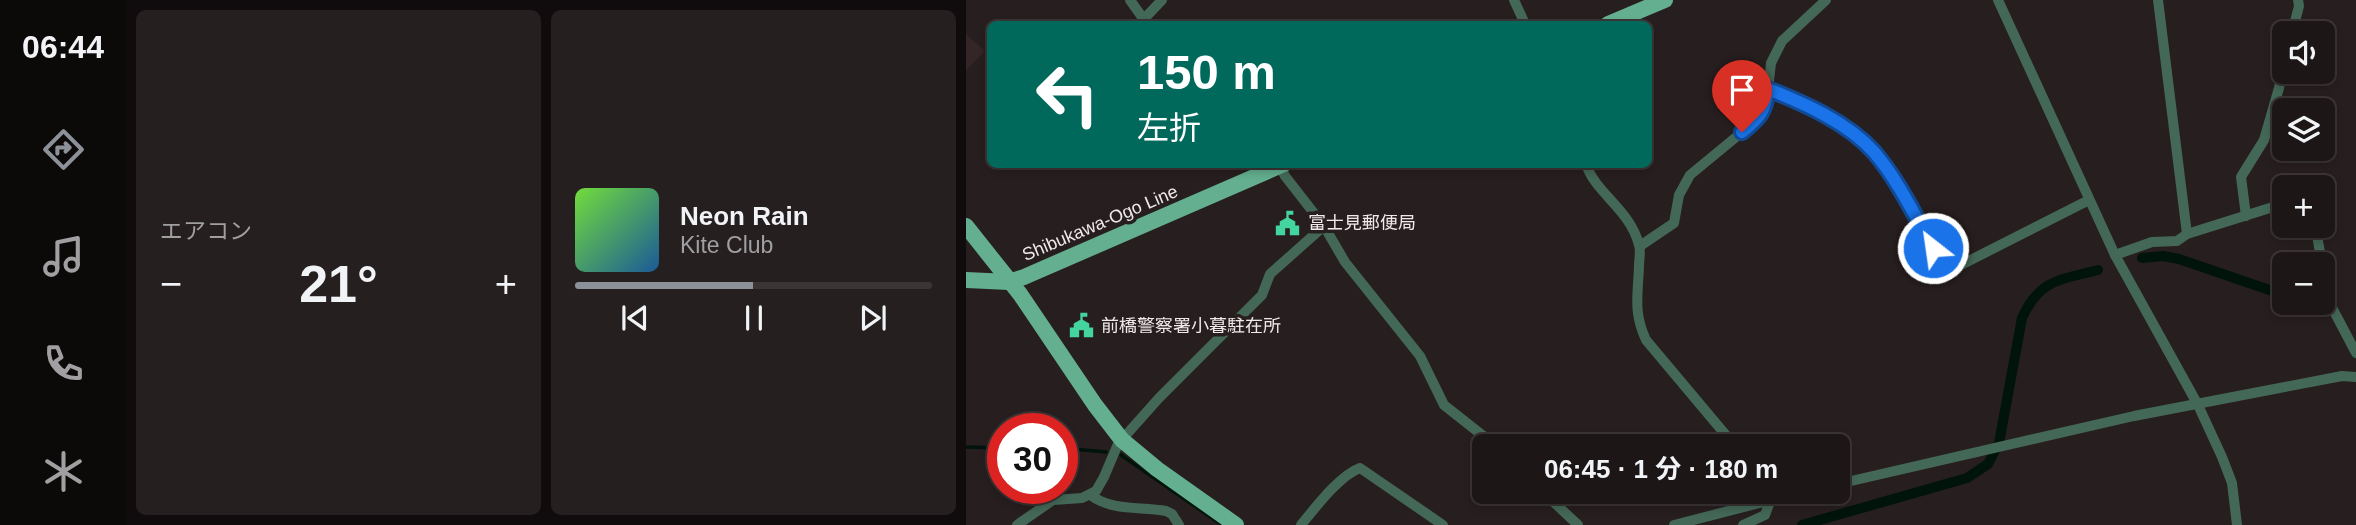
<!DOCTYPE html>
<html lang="ja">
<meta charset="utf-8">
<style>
:root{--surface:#1d1617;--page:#251f20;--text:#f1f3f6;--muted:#a09fa1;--line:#3b3536;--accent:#8c9099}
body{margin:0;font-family:Helvetica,"Noto Sans JP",sans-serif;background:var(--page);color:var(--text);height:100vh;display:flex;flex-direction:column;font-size:26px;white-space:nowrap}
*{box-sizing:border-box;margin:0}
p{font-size:23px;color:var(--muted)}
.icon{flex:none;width:38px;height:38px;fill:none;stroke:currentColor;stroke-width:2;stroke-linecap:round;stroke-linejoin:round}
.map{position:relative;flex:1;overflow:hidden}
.panel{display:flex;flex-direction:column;gap:10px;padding:10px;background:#100c0d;width:840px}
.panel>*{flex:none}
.guide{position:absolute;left:21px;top:21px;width:665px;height:147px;border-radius:10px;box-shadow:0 4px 10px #0003,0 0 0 2px var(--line);background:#00695c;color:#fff;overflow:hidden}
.buttons{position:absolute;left:1306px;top:21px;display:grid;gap:14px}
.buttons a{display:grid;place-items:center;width:63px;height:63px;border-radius:10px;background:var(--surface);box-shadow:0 4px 10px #0003,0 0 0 2px var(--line);font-size:35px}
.speed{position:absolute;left:21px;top:413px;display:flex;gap:14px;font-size:35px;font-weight:700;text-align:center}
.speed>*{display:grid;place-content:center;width:91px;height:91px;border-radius:50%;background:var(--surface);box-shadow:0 4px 10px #0003,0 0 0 2px var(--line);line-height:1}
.speed .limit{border:10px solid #d22;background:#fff;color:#111}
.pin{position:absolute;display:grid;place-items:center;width:60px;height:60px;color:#fff;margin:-72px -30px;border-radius:50% 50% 50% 0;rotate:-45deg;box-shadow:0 0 7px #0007}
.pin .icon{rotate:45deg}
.me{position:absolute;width:77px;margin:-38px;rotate:330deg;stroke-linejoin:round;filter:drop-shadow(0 0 5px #0008)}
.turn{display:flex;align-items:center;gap:24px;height:147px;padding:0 35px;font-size:32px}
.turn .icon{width:91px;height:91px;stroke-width:2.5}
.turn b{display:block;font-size:49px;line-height:60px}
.big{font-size:52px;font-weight:700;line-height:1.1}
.panel .tile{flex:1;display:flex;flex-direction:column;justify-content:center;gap:10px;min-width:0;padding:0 24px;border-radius:10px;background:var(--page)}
.song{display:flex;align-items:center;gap:21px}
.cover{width:84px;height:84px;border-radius:10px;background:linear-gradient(135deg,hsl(100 70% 55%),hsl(210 70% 35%))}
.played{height:7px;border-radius:4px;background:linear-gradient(90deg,var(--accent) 50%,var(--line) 50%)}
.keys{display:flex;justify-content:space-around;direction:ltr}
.heat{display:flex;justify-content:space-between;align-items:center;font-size:38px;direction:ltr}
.panel .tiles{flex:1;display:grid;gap:10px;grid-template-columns:repeat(2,1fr)}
.trip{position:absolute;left:506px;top:434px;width:378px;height:70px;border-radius:10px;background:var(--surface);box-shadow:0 4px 10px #0003,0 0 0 2px var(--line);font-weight:700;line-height:70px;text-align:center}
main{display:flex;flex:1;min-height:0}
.tab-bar{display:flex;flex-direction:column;width:126px;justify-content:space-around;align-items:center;background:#0c0909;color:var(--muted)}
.tab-bar .icon{width:49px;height:49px}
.tab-bar .active{color:var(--accent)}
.tab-bar b{font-size:32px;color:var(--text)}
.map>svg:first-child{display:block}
.built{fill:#342527}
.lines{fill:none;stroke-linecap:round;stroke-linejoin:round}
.stream{stroke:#00140b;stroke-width:3.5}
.canal{stroke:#00140b;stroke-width:10}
.street{stroke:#446858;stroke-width:10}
.primary{stroke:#63af8f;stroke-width:16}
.route-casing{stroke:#114b97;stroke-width:18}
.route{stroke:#1a73e8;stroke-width:12}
.labels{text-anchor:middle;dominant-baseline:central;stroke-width:7;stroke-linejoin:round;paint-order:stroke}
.street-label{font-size:18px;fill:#efe9ea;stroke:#271e1f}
.poi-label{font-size:18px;fill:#efe9ea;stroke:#271e1f;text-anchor:start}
</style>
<main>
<nav class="tab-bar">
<b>06:44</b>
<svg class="icon active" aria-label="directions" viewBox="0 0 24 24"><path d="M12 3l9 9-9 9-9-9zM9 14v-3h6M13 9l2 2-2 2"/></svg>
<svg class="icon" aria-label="music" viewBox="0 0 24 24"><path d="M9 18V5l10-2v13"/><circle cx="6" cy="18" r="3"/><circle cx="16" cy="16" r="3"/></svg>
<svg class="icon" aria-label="phone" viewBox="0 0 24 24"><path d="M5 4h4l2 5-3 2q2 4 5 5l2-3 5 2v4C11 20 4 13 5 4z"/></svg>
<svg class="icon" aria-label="climate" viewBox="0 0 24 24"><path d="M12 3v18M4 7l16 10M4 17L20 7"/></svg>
</nav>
<section class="panel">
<div class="tiles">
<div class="tile"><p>エアコン</p>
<div class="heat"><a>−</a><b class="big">21°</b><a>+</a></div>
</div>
<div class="tile">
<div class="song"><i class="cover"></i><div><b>Neon Rain</b><p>Kite Club</p></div></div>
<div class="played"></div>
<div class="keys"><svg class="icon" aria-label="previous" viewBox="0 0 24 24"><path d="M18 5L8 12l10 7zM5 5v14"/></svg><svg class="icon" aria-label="pause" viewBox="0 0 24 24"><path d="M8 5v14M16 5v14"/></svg><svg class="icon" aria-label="next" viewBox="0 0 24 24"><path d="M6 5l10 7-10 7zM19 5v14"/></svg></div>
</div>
</div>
</section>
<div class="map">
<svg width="1390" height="525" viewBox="0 0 1390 525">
<rect width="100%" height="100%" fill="#271e1f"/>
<polygon class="built" points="0,34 19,51 0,70"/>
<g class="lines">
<g class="stream">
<polyline points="0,447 37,448"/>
<polyline points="96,448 140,452"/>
<polyline points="155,455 256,525"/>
</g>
<g class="canal">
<polyline points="1176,258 1197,256 1213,259 1318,295"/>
<polyline points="1340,303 1358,309"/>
<path d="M836 525 1001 478 1022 464 1033 443 1056 318C1074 279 1094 280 1132 270"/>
</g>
<g class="street">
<polyline points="164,0 181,24"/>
<polyline points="548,0 559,24"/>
<polyline points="1032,0 1149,255 1232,405 1256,457 1266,483 1271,525"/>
<polyline points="1192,0 1221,234"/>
<polyline points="177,20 196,0"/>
<polyline points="1326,33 1333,6 1332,0"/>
<path d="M802 89C839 104 881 122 908 152 938 187 958 233 981 272L1123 200"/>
<path d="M620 164C629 193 664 209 673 245 675 251 673 259 673 266 672 295 667 312 680 340L769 446"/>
<polyline points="314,166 319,176 358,226 379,262 454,356 478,405 530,446"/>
<polyline points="1280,216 1275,177 1298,140 1313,88 1318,63"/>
<polyline points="1340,226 1351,235 1356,264"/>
<polyline points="674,246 708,223 713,195 724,175 792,119 800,107 805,63 816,41 860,0"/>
<polyline points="1149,255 1186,242 1211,241 1221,234 1307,207 1318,207"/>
<polyline points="1356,266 1362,300 1390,353"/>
<polyline points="872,484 1168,416 1376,376 1390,377"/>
<polyline points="577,492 612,525"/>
<path d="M124 495C148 512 174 506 200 511L206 514 213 525"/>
<polyline points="51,525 87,500 116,498 130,491 138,477 152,444 193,398 296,295 304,274 358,226"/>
<path d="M335 525C349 508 374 475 394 468L477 525"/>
<polyline points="708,525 836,492"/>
<polyline points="777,525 799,515 805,499 804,492"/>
</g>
<g class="primary">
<polyline points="642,24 699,0"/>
<polyline points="0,226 54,294 129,405 156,440 191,469 270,525"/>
<polyline points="0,280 43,282 58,277 318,164"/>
</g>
</g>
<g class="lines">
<defs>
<path id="route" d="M776 132C794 117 799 112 802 89 839 104 881 122 908 152 932 180 949 216 967 248"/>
</defs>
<use href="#route" class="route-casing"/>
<use href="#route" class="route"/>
</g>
<defs>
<symbol id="civic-bare" viewBox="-9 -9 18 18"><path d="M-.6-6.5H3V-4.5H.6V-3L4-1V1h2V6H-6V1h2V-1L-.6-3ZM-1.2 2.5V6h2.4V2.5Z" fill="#43d4a0" stroke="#271e1f" stroke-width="2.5" paint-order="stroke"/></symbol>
</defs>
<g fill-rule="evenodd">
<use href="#civic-bare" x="304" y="206" width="35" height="35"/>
<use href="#civic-bare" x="98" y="308" width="35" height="35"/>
</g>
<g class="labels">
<g class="street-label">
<text transform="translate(134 223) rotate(-23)">Shibukawa-Ogo Line</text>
</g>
<g class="poi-label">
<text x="342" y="223">富士見郵便局</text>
<text x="135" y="326">前橋警察署小暮駐在所</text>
</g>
</g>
</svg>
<div class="buttons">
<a><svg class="icon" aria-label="sound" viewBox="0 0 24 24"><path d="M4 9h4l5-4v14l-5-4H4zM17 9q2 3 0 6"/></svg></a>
<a><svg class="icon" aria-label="layers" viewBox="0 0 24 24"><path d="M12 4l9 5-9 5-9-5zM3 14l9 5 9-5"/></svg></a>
<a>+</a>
<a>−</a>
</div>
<div class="speed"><div class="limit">30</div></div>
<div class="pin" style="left:776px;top:132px;background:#d93025"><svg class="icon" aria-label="arrive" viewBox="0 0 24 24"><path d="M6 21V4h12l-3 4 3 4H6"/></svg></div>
<svg class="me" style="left:967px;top:248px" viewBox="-20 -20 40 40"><circle r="17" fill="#1a73e8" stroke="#fff" stroke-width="3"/><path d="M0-11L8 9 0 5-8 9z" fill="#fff"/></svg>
<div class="trip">06:45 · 1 分 · 180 m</div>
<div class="guide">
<div class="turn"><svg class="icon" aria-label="left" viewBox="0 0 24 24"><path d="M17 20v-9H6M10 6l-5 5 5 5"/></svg><div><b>150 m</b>左折</div></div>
</div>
</div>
</main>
